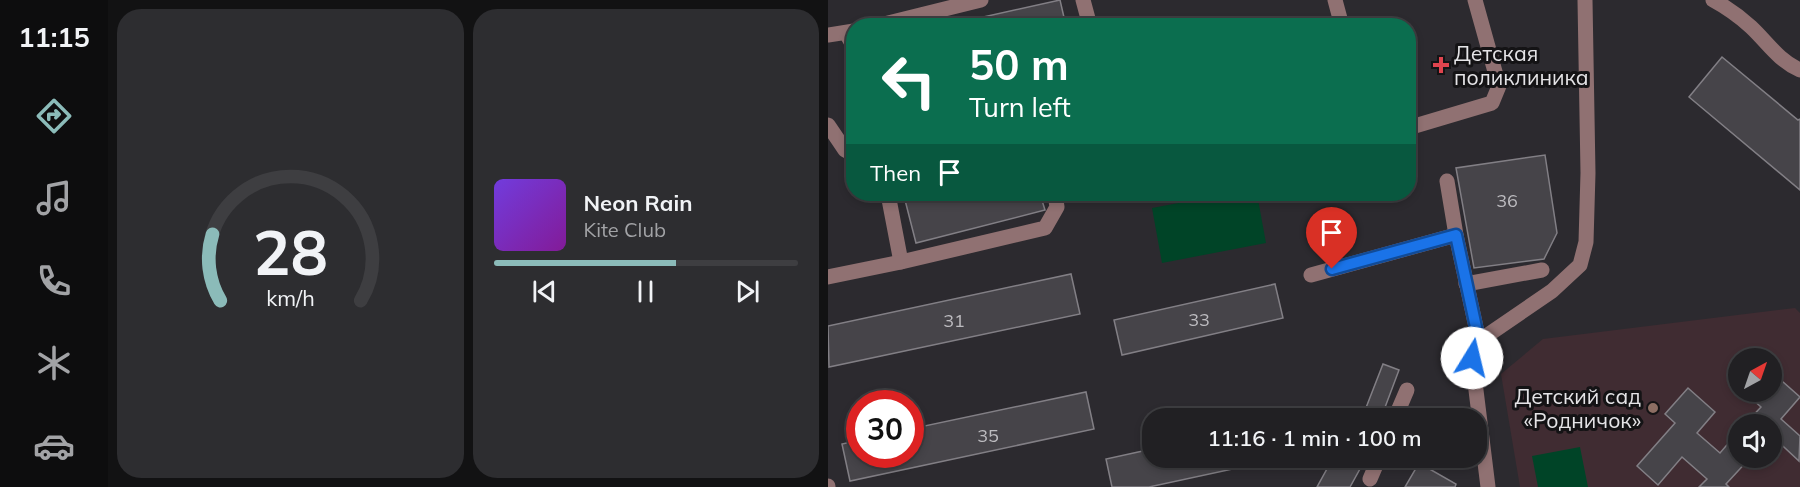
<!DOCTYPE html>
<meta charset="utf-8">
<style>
:root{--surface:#212023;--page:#2d2d30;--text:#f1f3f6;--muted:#a2a3a6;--line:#3e3e41;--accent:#8bbbb9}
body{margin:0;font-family:Mulish,sans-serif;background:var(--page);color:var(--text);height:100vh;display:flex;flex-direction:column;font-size:22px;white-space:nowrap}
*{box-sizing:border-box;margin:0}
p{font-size:20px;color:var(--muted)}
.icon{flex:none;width:33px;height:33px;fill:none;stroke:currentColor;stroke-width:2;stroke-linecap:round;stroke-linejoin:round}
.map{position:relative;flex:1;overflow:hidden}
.panel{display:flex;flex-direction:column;gap:9px;padding:9px;background:#121213;width:720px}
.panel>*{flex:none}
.top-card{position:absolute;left:18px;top:18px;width:570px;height:183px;border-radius:24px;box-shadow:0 3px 9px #0003,0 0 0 2px var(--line);background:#0b6e4f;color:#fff;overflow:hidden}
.needle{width:39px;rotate:40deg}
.buttons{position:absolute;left:900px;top:348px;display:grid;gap:12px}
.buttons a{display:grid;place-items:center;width:54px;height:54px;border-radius:50%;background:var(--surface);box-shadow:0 3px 9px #0003,0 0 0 2px var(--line);font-size:30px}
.speed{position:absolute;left:18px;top:390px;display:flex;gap:12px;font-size:30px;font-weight:700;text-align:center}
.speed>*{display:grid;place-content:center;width:78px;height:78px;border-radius:50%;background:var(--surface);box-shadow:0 3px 9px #0003,0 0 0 2px var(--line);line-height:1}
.speed .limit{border:9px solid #d22;background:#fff;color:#111}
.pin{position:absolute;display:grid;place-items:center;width:51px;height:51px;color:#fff;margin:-62px -26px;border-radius:50% 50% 50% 0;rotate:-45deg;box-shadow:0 0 6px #0007}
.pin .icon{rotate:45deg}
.me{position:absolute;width:66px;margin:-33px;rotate:9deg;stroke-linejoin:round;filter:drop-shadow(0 0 4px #0008)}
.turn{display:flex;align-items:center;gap:21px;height:126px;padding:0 24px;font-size:27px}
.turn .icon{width:78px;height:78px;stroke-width:2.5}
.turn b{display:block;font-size:42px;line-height:51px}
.then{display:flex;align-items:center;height:57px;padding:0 24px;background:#0003;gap:12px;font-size:22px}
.panel .widget{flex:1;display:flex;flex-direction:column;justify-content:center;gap:9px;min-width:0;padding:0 21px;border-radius:24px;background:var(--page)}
.panel .dial{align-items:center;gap:0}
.dial svg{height:156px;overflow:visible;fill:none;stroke:var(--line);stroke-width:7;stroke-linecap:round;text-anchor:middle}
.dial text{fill:var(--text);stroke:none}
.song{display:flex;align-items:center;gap:18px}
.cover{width:72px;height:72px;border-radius:9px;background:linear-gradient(135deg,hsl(260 70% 55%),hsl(290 70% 35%))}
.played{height:6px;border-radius:3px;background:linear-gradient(90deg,var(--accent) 60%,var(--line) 60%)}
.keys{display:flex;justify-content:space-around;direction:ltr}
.panel .tiles{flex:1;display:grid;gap:9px;grid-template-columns:repeat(2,1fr)}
.trip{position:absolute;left:314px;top:408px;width:345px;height:60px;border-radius:24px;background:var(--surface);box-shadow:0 3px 9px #0003,0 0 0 2px var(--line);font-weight:600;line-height:60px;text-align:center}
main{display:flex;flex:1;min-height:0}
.menu{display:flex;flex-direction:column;width:108px;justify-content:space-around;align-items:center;background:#0d0d0e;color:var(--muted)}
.menu .icon{width:42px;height:42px}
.menu .current{color:var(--accent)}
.menu b{font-size:27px;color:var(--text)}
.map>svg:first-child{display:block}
.education{fill:#402c32;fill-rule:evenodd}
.green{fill:#004427}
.building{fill:#464449;stroke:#827f85;stroke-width:1.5}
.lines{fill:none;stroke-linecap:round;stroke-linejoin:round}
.minor{stroke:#907172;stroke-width:15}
.route-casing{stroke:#114b97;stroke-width:15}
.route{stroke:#1a73e8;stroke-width:10}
.health-dot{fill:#e0444e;stroke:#141315;stroke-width:2}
.education-dot{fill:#8d6e63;stroke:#141315;stroke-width:2}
.labels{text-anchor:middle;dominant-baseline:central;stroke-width:6;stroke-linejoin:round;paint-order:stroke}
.number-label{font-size:18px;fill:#bdbcc0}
.poi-label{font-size:21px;fill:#e5e4e7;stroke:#141315;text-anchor:start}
</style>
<main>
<nav class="menu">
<b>11:15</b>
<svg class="icon current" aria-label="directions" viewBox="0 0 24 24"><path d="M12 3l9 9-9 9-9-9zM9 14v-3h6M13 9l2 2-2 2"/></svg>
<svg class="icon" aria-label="music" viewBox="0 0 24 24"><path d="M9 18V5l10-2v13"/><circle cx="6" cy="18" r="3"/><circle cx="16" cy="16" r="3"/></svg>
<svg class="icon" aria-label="phone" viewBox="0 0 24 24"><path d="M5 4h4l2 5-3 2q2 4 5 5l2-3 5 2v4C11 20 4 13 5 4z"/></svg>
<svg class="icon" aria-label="climate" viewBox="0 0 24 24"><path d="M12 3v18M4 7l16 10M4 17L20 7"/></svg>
<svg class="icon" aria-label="car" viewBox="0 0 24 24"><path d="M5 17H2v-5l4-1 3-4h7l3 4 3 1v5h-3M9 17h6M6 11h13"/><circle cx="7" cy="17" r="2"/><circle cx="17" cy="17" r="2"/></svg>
</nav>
<section class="panel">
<div class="tiles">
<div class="widget dial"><svg viewBox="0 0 100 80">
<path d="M14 69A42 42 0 1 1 86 69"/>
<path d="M14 69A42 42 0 0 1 10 35" stroke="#8bbbb9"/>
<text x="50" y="56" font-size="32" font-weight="700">28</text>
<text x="50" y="72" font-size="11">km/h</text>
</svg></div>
<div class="widget">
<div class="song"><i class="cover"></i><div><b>Neon Rain</b><p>Kite Club</p></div></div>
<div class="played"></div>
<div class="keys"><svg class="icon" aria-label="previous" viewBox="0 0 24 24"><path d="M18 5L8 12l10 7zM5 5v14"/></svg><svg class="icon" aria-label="pause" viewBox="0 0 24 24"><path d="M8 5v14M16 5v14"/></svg><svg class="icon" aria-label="next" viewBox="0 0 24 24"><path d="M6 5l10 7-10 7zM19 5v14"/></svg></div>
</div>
</div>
</section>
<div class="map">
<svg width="972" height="487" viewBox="0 0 972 487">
<rect width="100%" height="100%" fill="#2c2a2f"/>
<path class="education" d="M967 308 972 313V487H692L673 374 715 339ZM910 358H944V392H910ZM910 424H944V458H910Z"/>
<g class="green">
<polygon points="398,194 429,194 438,243 334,263 324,208"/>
<polygon points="752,447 760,487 710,487 704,456"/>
</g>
<g class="building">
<polygon points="232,0 238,26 115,26"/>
<polygon points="894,57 970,120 972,119 972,190 861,97"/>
<polygon points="717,155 729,233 716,259 646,268 628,168"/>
<polygon points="101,194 212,194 217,210 88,243 77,200"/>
<polygon points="243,274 252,314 1,367 0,326"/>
<polygon points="447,284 455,318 294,355 286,320"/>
<polygon points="555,364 571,370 553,418 534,418"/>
<polygon points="945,373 972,397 953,419 972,436 971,461 944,436 944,424 917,424 933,407 923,398 929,392 944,392"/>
<polygon points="860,388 887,412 869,433 892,453 910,432 910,458 922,458 898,484 901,487 871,487 879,479 854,457 830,485 809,466 847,423 837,414"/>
<polygon points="258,392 266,429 22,481 14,444 32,440 32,454 82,454 82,429"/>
<polygon points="324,449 324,458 451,459 321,487 284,487 278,459"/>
<polygon points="505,458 538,458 522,487 489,487"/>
<polygon points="591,463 628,484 627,487 577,487"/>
</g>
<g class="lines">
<g class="minor">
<polyline points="255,0 262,26"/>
<polyline points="507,0 514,26"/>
<path d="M885 0C898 7 912 17 923 27 940 43 950 60 972 70"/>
<polyline points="48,26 153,0"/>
<polyline points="18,33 26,47"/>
<polyline points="0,35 26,31"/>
<polyline points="0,125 17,150 26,155"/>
<polyline points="580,128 664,103 671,86 647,0"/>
<polyline points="619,181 628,235 651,341"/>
<polyline points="60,194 73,262"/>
<polyline points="483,275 628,235"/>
<polyline points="0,277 73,262 217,228 229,207 227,194"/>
<polyline points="638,284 714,270"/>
<polyline points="567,418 579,390"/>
<polyline points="542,479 551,458"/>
<polyline points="0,486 0,487"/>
<polyline points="660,487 644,358 651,341 724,291 752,265 758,242 760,173 757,0"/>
</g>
</g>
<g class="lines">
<defs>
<polyline id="route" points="504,269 628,235 651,341 644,358"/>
</defs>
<use href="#route" class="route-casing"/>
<use href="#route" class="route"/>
</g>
<path class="health-dot" d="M610 56h6v6h6v6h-6v6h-6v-6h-6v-6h6z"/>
<circle class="education-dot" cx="825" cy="408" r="6"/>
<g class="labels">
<g class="number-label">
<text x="679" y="200">36</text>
<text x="371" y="319">33</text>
<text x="126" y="320">31</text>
<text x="160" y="435">35</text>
</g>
<g class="poi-label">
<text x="626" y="53">Детская<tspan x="626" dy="24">поликлиника</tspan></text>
<text x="813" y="396" text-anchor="end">Детский сад<tspan x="813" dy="24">«Родничок»</tspan></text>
</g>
</g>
</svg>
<div class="buttons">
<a><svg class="needle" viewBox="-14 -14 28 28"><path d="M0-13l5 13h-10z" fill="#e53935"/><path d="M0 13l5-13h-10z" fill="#a2a3a6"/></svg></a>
<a><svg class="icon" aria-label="sound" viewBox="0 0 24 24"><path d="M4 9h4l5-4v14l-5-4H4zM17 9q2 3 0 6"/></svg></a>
</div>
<div class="speed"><div class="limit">30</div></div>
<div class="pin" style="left:504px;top:269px;background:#d93025"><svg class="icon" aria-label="arrive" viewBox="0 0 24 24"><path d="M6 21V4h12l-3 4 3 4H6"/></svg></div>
<svg class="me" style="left:644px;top:358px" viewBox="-20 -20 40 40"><circle r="19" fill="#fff"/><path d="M0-13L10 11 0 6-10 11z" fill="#1a73e8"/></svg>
<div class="trip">11:16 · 1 min · 100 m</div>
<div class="top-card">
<div class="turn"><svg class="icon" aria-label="left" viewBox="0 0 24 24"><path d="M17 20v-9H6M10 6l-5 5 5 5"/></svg><div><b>50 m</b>Turn left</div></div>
<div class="then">Then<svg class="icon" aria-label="arrive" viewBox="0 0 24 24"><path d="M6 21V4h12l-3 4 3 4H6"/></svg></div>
</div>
</div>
</main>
